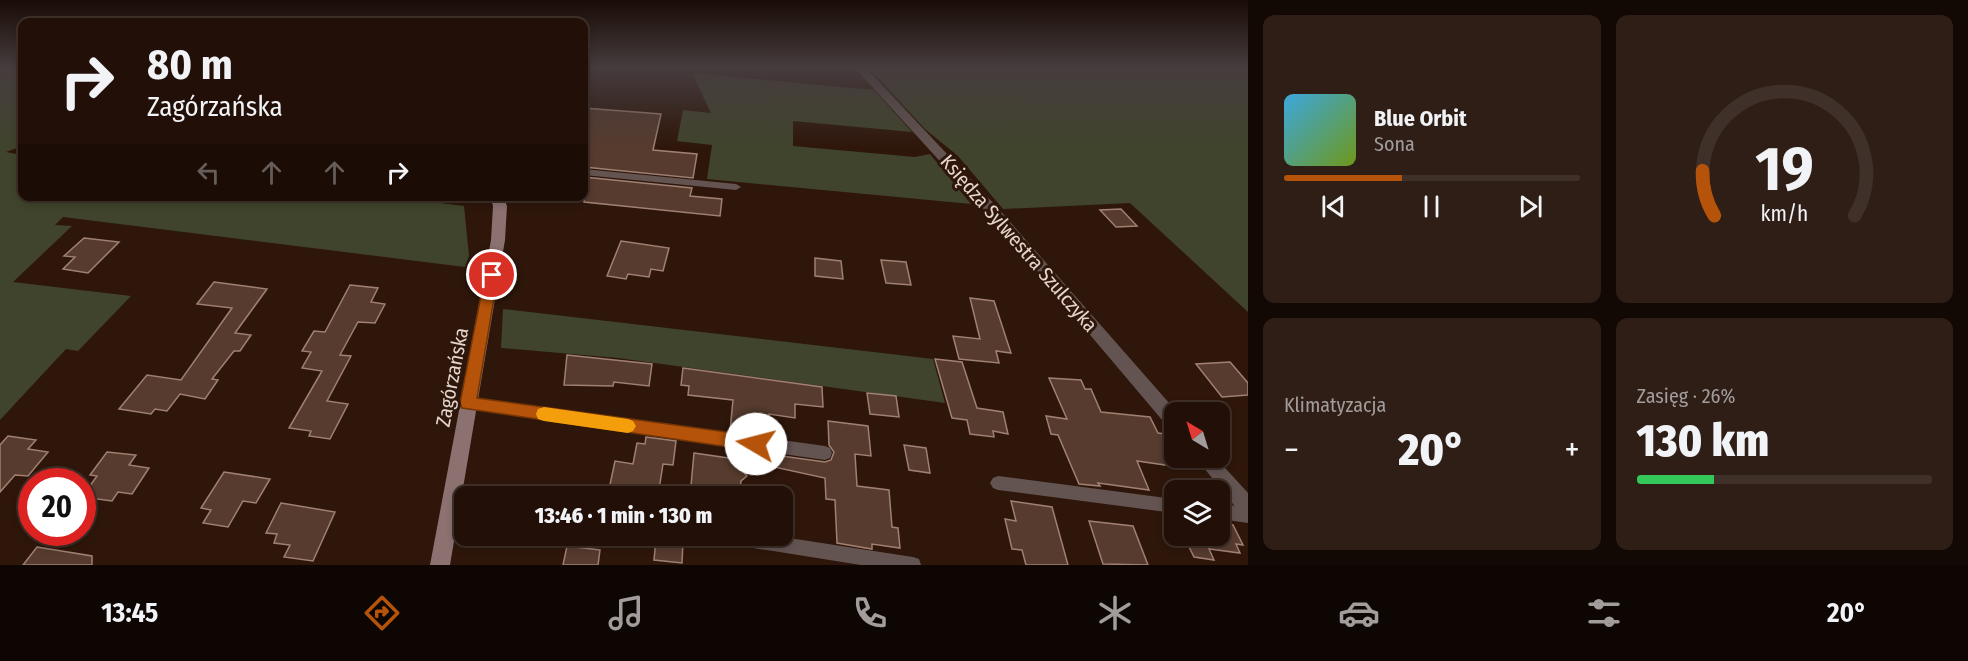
<!DOCTYPE html>
<html lang="pl">
<meta charset="utf-8">
<style>
:root{--surface:#221008;--page:#2e1e16;--text:#f1f3f6;--muted:#a29d9c;--line:#3f3029;--accent:#b45309}
body{margin:0;font-family:"Fira Sans Condensed",sans-serif;background:var(--page);color:var(--text);height:100vh;display:flex;flex-direction:column;font-size:22px;white-space:nowrap}
*{box-sizing:border-box;margin:0}
p{font-size:20px;color:var(--muted)}
.icon{flex:none;width:33px;height:33px;fill:none;stroke:currentColor;stroke-width:2;stroke-linecap:round;stroke-linejoin:round}
.map{position:relative;flex:1;overflow:hidden}
.sheet{display:flex;flex-direction:column;gap:15px;padding:15px;background:#130904;width:720px}
.sheet>*{flex:none}
.hud{position:absolute;left:18px;top:18px;width:570px;height:183px;border-radius:12px;box-shadow:0 3px 9px #0003,0 0 0 2px var(--line);background:#221008;color:var(--text);overflow:hidden}
.needle{width:39px;rotate:322deg}
.controls{position:absolute;left:1164px;top:402px;display:grid;gap:12px}
.controls a{display:grid;place-items:center;width:66px;height:66px;border-radius:12px;background:var(--surface);box-shadow:0 3px 9px #0003,0 0 0 2px var(--line);font-size:30px}
.speed{position:absolute;left:18px;top:468px;display:flex;gap:12px;font-size:30px;font-weight:700;text-align:center}
.speed>*{display:grid;place-content:center;width:78px;height:78px;border-radius:50%;background:var(--surface);box-shadow:0 3px 9px #0003,0 0 0 2px var(--line);line-height:1}
.speed .limit{border:9px solid #d22;background:#fff;color:#111}
.pin{position:absolute;display:grid;place-items:center;width:51px;height:51px;color:#fff;margin:-26px;border:3px solid #fff;border-radius:50%;box-shadow:0 2px 6px #0007}
.me{position:absolute;width:66px;margin:-33px;rotate:278deg;stroke-linejoin:round;filter:drop-shadow(0 0 4px #0008)}
.turn{display:flex;align-items:center;gap:21px;height:126px;padding:0 30px;font-size:27px}
.turn .icon{width:78px;height:78px;stroke-width:2.5}
.turn b{display:block;font-size:42px;line-height:51px}
.lanes{display:flex;align-items:center;height:57px;padding:0 30px;background:#0003;justify-content:center;gap:30px;direction:ltr}
.lanes .off{opacity:.35}
.big{font-size:45px;font-weight:800;line-height:1.1}
.sheet .tile{flex:1;display:flex;flex-direction:column;justify-content:center;gap:9px;min-width:0;padding:0 21px;border-radius:12px;background:var(--page)}
.sheet .dial{align-items:center;gap:0}
.dial svg{height:156px;overflow:visible;fill:none;stroke:var(--line);stroke-width:7;stroke-linecap:round;text-anchor:middle}
.dial text{fill:var(--text);stroke:none}
.song{display:flex;align-items:center;gap:18px}
.cover{width:72px;height:72px;border-radius:9px;background:linear-gradient(135deg,hsl(200 70% 55%),hsl(80 70% 35%))}
.played{height:6px;border-radius:3px;background:linear-gradient(90deg,var(--accent) 40%,var(--line) 40%)}
.keys{display:flex;justify-content:space-around;direction:ltr}
.heat{display:flex;justify-content:space-between;align-items:center;font-size:33px;direction:ltr}
.charge{height:9px;border-radius:4px;background:linear-gradient(90deg,#34c759 26%,var(--line) 0)}
.sheet .tiles{flex:1;display:grid;gap:15px;grid-template-columns:repeat(2,1fr)}
.trip{position:absolute;left:454px;top:486px;width:339px;height:60px;border-radius:12px;background:var(--surface);box-shadow:0 3px 9px #0003,0 0 0 2px var(--line);font-weight:800;line-height:60px;text-align:center}
.tabs{display:flex;height:96px;justify-content:space-around;align-items:center;background:#0e0603;color:var(--muted)}
.tabs .icon{width:42px;height:42px}
.tabs .selected{color:var(--accent)}
.tabs b{font-size:27px;color:var(--text)}
main{display:flex;flex:1;min-height:0}
.map>svg:first-child{display:block}
.green{fill:#40442c}
.building{fill:#563b2e;stroke:#a08072;stroke-width:1.5}
.lines{fill:none;stroke-linecap:round;stroke-linejoin:round}
.lane{fill:#635452;fill-rule:evenodd}
.street{fill:#635452;fill-rule:evenodd}
.secondary{fill:#8b7271;fill-rule:evenodd}
.route{fill:#b45309;stroke:#753606;stroke-width:1.5}
.slow{fill:#f59e0b}
.labels{text-anchor:middle;dominant-baseline:central;stroke-width:6;stroke-linejoin:round;paint-order:stroke}
.street-label{font-size:20px;fill:#e7d6ce;stroke:#2e160a}
</style>
<main>
<div class="map">
<svg width="1248" height="565" viewBox="0 0 1248 565">
<rect width="100%" height="100%" fill="#2e160a"/>
<g class="green">
<polygon points="0,68 22,68 22,146 6,152 22,155 22,196 385,196 464,206 469,256 465,267 63,217 55,225 72,226 13,282 131,296 78,351 66,349 0,420"/>
<polygon points="869,68 1248,68 1248,312 1130,203 1003,209 958,156 925,129"/>
<polygon points="692,73 874,90 912,132 793,121 793,146 915,157 930,154 971,204 707,179 712,145 677,141 683,110 711,113"/>
<polygon points="503,309 933,359 945,403 618,358 501,348"/>
</g>
<g class="building">
<polygon points="584,108 661,114 653,150 697,154 693,178 584,167"/>
<polygon points="584,177 692,188 690,196 722,199 720,216 584,202"/>
<polygon points="1121,209 1137,226 1116,227 1100,210"/>
<polygon points="84,238 119,242 88,273 63,269 75,257 64,256"/>
<polygon points="621,241 669,248 663,271 651,269 649,277 628,274 626,279 607,276"/>
<polygon points="815,258 841,261 843,279 815,276"/>
<polygon points="881,260 906,262 911,285 886,283"/>
<polygon points="214,282 267,289 235,333 251,335 240,351 234,351 212,379 218,380 205,399 180,394 167,411 155,409 151,414 119,409 147,375 181,380 232,308 197,304"/>
<polygon points="350,285 378,288 371,302 385,304 375,323 358,322 340,355 351,356 327,401 348,404 330,439 309,436 311,431 289,428 322,371 302,368 311,352 302,351 314,331 325,332"/>
<polygon points="970,298 994,301 1011,353 996,351 999,363 959,359 953,336 980,339"/>
<polygon points="567,355 652,364 649,386 614,382 613,386 564,385"/>
<polygon points="935,359 962,362 977,408 1003,412 1008,434 993,431 994,437 970,434 967,420 952,418"/>
<polygon points="1230,362 1248,383 1248,395 1222,397 1196,364"/>
<polygon points="683,368 822,387 823,407 795,404 795,418 769,414 768,436 730,431 733,400 688,395 689,386 681,385"/>
<polygon points="1049,378 1081,380 1085,389 1091,389 1101,412 1150,417 1158,433 1165,434 1179,467 1137,461 1149,490 1098,483 1100,486 1079,484 1058,435 1051,434 1046,416 1067,419"/>
<polygon points="867,393 896,396 899,417 870,414"/>
<polygon points="828,421 868,426 871,456 855,454 857,486 889,490 892,527 898,528 900,548 872,544 872,549 837,543 835,500 826,499 825,478 774,467 775,455 825,462 831,460 834,452 829,445"/>
<polygon points="8,436 36,440 28,449 48,452 28,476 15,475 0,492 0,445"/>
<polygon points="646,437 676,441 673,465 663,464 658,496 608,494 615,461 633,464 637,443 645,444"/>
<polygon points="904,445 926,448 930,473 909,470"/>
<polygon points="107,452 136,455 129,465 149,468 132,494 118,492 112,501 82,497 97,476 90,475"/>
<polygon points="694,453 742,460 741,469 747,476 741,481 740,491 707,488 706,496 690,496"/>
<polygon points="224,472 270,479 256,503 243,501 228,527 203,523 211,510 201,508"/>
<polygon points="1011,501 1052,507 1068,565 1026,565 1022,550 1012,549 1005,519 1016,521"/>
<polygon points="281,503 335,512 313,561 284,557 290,545 274,543 277,534 266,533"/>
<polygon points="1089,521 1133,526 1148,565 1103,564"/>
<polygon points="1220,523 1233,525 1243,545 1236,544 1240,553 1209,549 1214,560 1194,557 1189,547 1181,546 1181,536 1220,536"/>
<polygon points="656,539 683,542 682,563 654,560"/>
<polygon points="567,546 600,550 598,565 563,565"/>
<polygon points="37,547 92,556 92,565 23,565"/>
</g>
<g class="lines">
<g class="lane">
<polygon points="584,169 736,184 741,187 736,190 584,175"/>
<polygon points="468,397 825,446 830,448 832,453 830,458 825,460 468,409 463,407 461,403 463,399"/>
<polygon points="998,476 1174,499 1174,513 998,490 993,488 990,483 993,478"/>
<polygon points="452,484 491,489 497,491 499,496 465,496 465,500 447,496 444,491 447,486"/>
<polygon points="1220,504 1248,507 1248,523 1220,519"/>
<polygon points="720,536 776,536 913,557 919,559 921,565 861,565 728,544 722,542"/>
</g>
<g class="street">
<polygon points="855,68 866,68 997,207 1177,412 1174,412 1174,430 1168,427 987,213"/>
<polygon points="1196,458 1216,458 1248,493 1248,516 1241,514"/>
</g>
<polygon class="secondary" points="490,196 503,196 507,206 505,240 450,565 430,565 491,240 493,206"/>
</g>
<linearGradient id="sky" x2="0" y2="1"><stop stop-color="#190c06"/><stop offset="0.46" stop-color="#463c3e"/><stop offset="1" stop-color="#463c3e" stop-opacity="0"/></linearGradient>
<rect width="1248" height="147" fill="url(#sky)"/>
<polygon class="route" points="492,270 498,275 477,398 756,436 762,438 764,444 762,449 756,451 462,408 460,403 485,275"/>
<polygon class="slow" points="544,407 628,419 633,421 636,426 633,431 628,433 544,421 538,419 536,414 538,409"/>
<g class="labels">
<g class="street-label">
<text transform="translate(1019 243) rotate(49)">Księdza Sylwestra Szulczyka</text>
<text transform="translate(452 377) rotate(-79)">Zagórzańska</text>
</g>
</g>
</svg>
<div class="controls">
<a><svg class="needle" viewBox="-14 -14 28 28"><path d="M0-13l5 13h-10z" fill="#e53935"/><path d="M0 13l5-13h-10z" fill="#a29d9c"/></svg></a>
<a><svg class="icon" aria-label="layers" viewBox="0 0 24 24"><path d="M12 4l9 5-9 5-9-5zM3 14l9 5 9-5"/></svg></a>
</div>
<div class="speed"><div class="limit">20</div></div>
<div class="pin" style="left:492px;top:275px;background:#d93025"><svg class="icon" aria-label="arrive" viewBox="0 0 24 24"><path d="M6 21V4h12l-3 4 3 4H6"/></svg></div>
<svg class="me" style="left:756px;top:444px" viewBox="-20 -20 40 40"><circle r="19" fill="#fff"/><path d="M0-13L10 11 0 6-10 11z" fill="#b45309"/></svg>
<div class="trip">13:46 · 1 min · 130 m</div>
<div class="hud">
<div class="turn"><svg class="icon" aria-label="right" viewBox="0 0 24 24"><path d="M7 20v-9h11M14 6l5 5-5 5"/></svg><div><b>80 m</b>Zagórzańska</div></div>
<div class="lanes"><svg class="icon off" aria-label="left" viewBox="0 0 24 24"><path d="M17 20v-9H6M10 6l-5 5 5 5"/></svg><svg class="icon off" aria-label="ahead" viewBox="0 0 24 24"><path d="M12 20V5M6 11l6-6 6 6"/></svg><svg class="icon off" aria-label="ahead" viewBox="0 0 24 24"><path d="M12 20V5M6 11l6-6 6 6"/></svg><svg class="icon" aria-label="right" viewBox="0 0 24 24"><path d="M7 20v-9h11M14 6l5 5-5 5"/></svg></div>
</div>
</div>
<section class="sheet">
<div class="tiles">
<div class="tile">
<div class="song"><i class="cover"></i><div><b>Blue Orbit</b><p>Sona</p></div></div>
<div class="played"></div>
<div class="keys"><svg class="icon" aria-label="previous" viewBox="0 0 24 24"><path d="M18 5L8 12l10 7zM5 5v14"/></svg><svg class="icon" aria-label="pause" viewBox="0 0 24 24"><path d="M8 5v14M16 5v14"/></svg><svg class="icon" aria-label="next" viewBox="0 0 24 24"><path d="M6 5l10 7-10 7zM19 5v14"/></svg></div>
</div>
<div class="tile dial"><svg viewBox="0 0 100 80">
<path d="M14 69A42 42 0 1 1 86 69"/>
<path d="M14 69A42 42 0 0 1 8 46" stroke="#b45309"/>
<text x="50" y="56" font-size="32" font-weight="700">19</text>
<text x="50" y="72" font-size="11">km/h</text>
</svg></div>
<div class="tile"><p>Klimatyzacja</p>
<div class="heat"><a>−</a><b class="big">20°</b><a>+</a></div>
</div>
<div class="tile"><p>Zasięg · 26%</p><b class="big">130 km</b><div class="charge"></div></div>
</div>
</section>
</main>
<nav class="tabs">
<b>13:45</b>
<svg class="icon selected" aria-label="directions" viewBox="0 0 24 24"><path d="M12 3l9 9-9 9-9-9zM9 14v-3h6M13 9l2 2-2 2"/></svg>
<svg class="icon" aria-label="music" viewBox="0 0 24 24"><path d="M9 18V5l10-2v13"/><circle cx="6" cy="18" r="3"/><circle cx="16" cy="16" r="3"/></svg>
<svg class="icon" aria-label="phone" viewBox="0 0 24 24"><path d="M5 4h4l2 5-3 2q2 4 5 5l2-3 5 2v4C11 20 4 13 5 4z"/></svg>
<svg class="icon" aria-label="climate" viewBox="0 0 24 24"><path d="M12 3v18M4 7l16 10M4 17L20 7"/></svg>
<svg class="icon" aria-label="car" viewBox="0 0 24 24"><path d="M5 17H2v-5l4-1 3-4h7l3 4 3 1v5h-3M9 17h6M6 11h13"/><circle cx="7" cy="17" r="2"/><circle cx="17" cy="17" r="2"/></svg>
<svg class="icon" aria-label="filters" viewBox="0 0 24 24"><path d="M4 7h16M4 17h16"/><circle cx="9" cy="7" r="2"/><circle cx="15" cy="17" r="2"/></svg>
<b>20°</b>
</nav>
